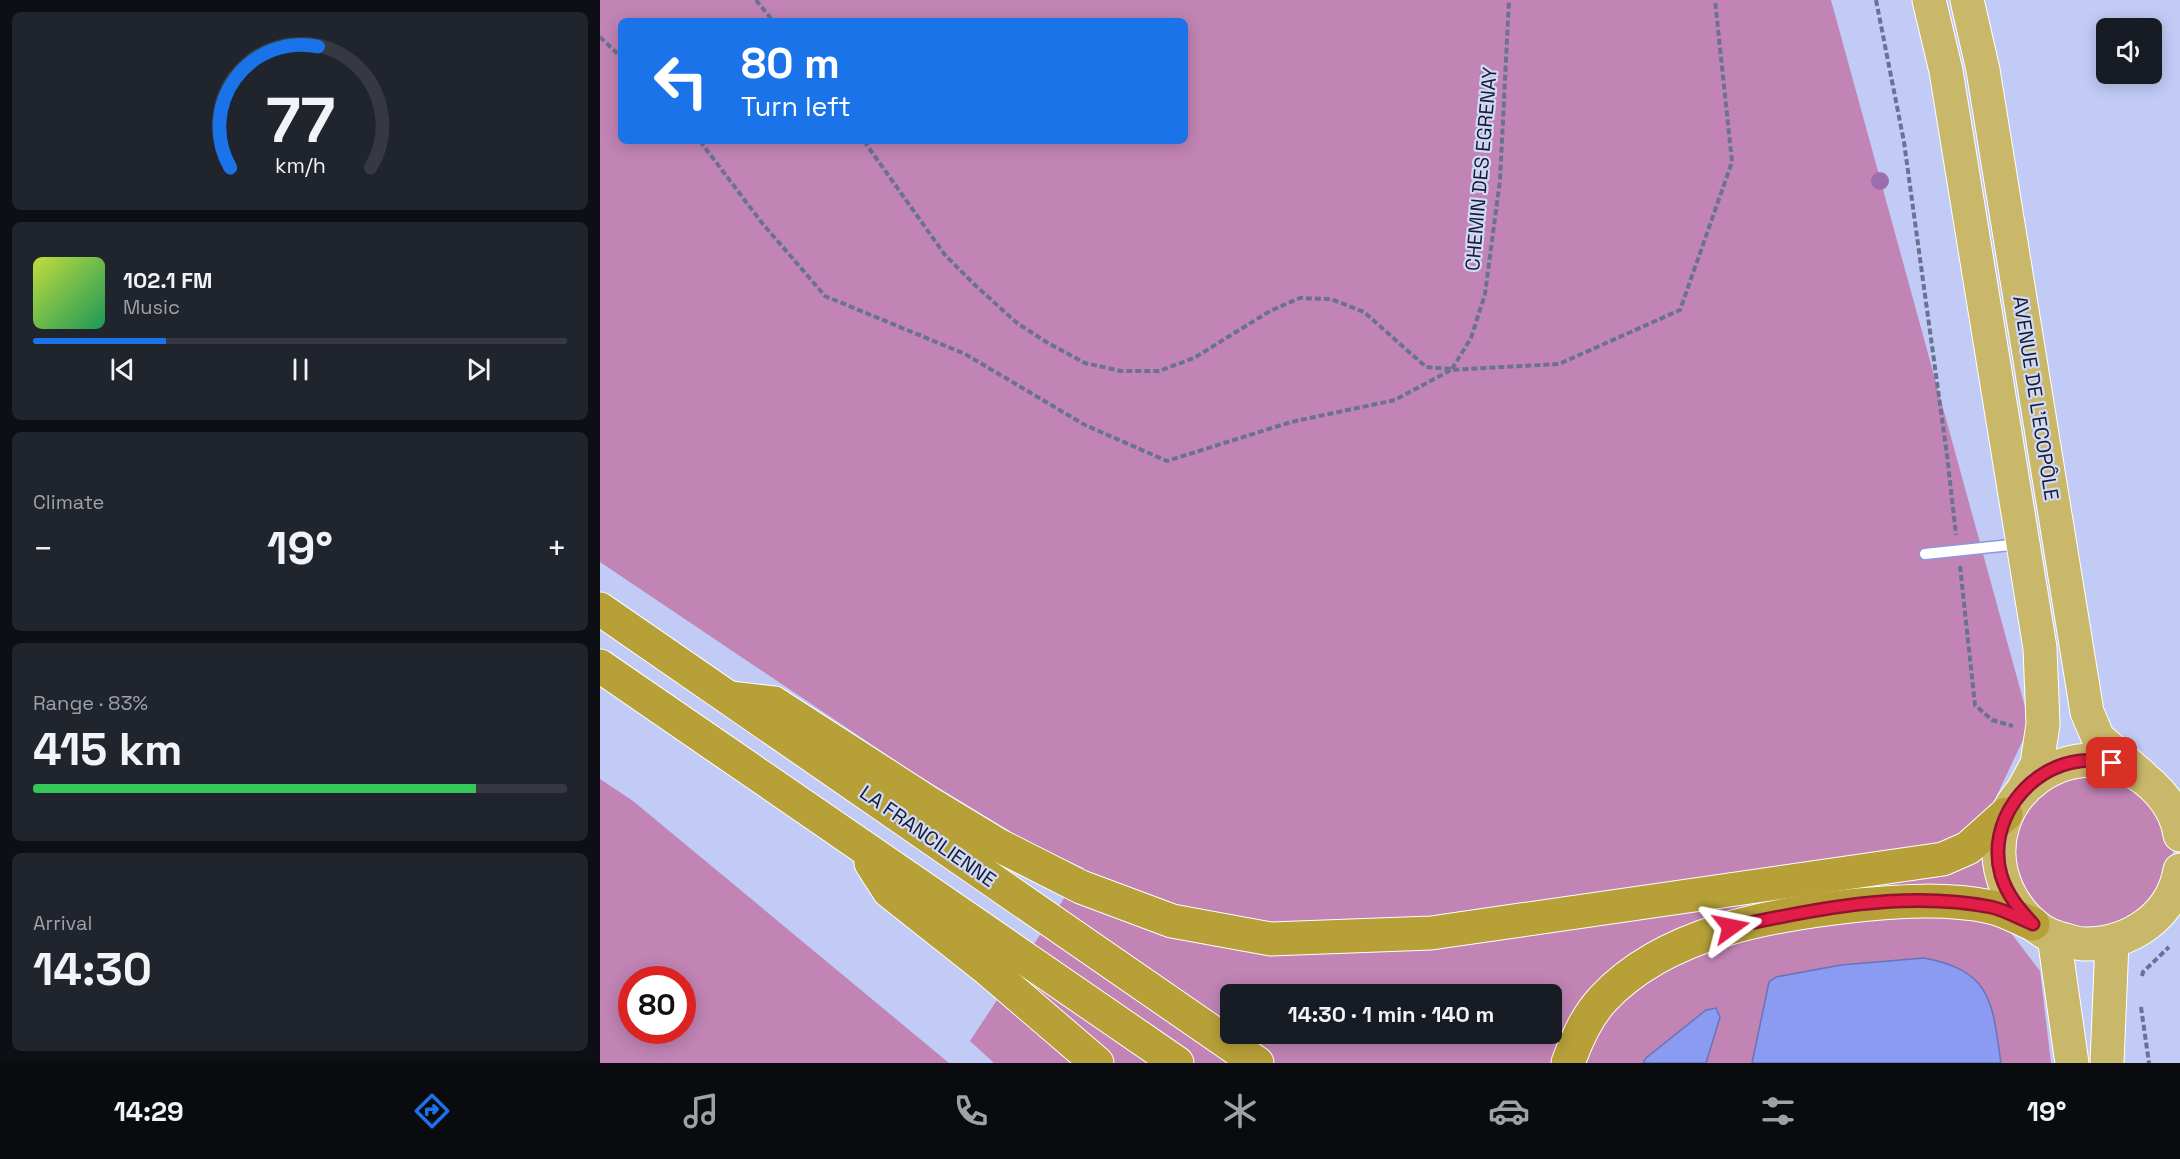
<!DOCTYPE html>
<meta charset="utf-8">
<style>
:root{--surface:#171b24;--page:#20242c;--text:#f1f3f6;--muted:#9ea1a6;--line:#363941;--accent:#1a73e8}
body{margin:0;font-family:"Space Grotesk",sans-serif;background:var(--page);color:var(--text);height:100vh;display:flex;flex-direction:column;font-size:22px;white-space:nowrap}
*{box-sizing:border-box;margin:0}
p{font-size:20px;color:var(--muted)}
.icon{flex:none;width:33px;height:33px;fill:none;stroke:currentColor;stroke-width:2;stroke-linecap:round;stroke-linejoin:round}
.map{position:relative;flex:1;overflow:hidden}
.panel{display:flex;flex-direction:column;gap:12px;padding:12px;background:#0d0f14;width:600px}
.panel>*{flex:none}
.top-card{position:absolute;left:18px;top:18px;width:570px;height:126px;border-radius:9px;box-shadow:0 3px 15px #0003;background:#1a73e8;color:#fff;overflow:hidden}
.fabs{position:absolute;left:1496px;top:18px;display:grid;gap:12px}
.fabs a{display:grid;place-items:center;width:66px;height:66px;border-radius:9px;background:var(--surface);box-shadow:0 3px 15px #0003;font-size:30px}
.speed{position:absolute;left:18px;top:966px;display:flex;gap:12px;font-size:30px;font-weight:700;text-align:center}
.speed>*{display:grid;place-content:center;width:78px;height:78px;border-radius:50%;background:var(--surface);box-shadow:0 3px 15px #0003;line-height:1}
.speed .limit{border:9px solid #d22;background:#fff;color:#111}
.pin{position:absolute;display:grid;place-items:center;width:51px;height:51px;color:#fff;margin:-26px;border-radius:12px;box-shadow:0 3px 9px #0006}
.me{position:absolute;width:66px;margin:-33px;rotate:78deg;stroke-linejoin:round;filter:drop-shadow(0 0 4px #0008)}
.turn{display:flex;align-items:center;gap:21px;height:126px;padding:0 24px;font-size:27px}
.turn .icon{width:78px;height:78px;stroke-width:2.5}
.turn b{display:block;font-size:42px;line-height:51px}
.big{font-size:45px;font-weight:700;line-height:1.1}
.panel .tile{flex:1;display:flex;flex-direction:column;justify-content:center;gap:9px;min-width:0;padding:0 21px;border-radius:9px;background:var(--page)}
.panel .dial{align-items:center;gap:0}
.dial svg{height:156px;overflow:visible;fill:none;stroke:var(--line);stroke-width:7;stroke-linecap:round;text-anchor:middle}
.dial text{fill:var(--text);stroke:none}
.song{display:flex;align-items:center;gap:18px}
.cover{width:72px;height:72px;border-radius:9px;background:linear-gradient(135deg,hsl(70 70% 55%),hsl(150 70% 35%))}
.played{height:6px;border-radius:3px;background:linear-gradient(90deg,var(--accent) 25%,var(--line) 25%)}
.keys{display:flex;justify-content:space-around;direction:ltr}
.heat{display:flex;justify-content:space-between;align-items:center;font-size:33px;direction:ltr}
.charge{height:9px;border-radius:4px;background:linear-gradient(90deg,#34c759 83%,var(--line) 0)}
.trip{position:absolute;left:620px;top:984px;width:342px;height:60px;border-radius:9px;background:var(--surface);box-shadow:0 3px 15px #0003;font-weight:700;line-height:60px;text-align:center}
.tab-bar{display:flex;height:96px;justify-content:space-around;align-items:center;background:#090b0e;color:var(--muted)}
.tab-bar .icon{width:42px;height:42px}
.tab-bar .current{color:var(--accent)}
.tab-bar b{font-size:27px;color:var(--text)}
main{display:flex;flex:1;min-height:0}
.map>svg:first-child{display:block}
.green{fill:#c184b5;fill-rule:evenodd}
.water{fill:#8a9bf1;stroke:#6774b8;stroke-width:1.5}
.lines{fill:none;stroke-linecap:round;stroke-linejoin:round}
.service-casing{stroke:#8b9adc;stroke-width:13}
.primary-casing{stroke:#fff;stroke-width:35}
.trunk-casing{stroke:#fff;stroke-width:35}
.path{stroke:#6a7293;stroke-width:4;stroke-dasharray:6 3;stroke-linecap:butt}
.service{stroke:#fff;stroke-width:10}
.primary{stroke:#c9b86a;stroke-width:33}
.trunk{stroke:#b7a038;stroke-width:33}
.tree{fill:#9d6ead}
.route-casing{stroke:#92132f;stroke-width:15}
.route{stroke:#e11d48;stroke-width:10}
.labels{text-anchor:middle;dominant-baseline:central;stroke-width:4.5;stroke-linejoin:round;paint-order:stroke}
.street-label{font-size:20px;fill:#151a33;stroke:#d1d9f5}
</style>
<main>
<section class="panel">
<div class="tile dial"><svg viewBox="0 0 100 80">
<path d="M14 69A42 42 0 1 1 86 69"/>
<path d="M14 69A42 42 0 0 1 59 7" stroke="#1a73e8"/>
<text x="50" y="56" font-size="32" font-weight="700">77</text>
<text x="50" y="72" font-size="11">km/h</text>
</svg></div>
<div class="tile">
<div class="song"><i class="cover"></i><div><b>102.1 FM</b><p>Music</p></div></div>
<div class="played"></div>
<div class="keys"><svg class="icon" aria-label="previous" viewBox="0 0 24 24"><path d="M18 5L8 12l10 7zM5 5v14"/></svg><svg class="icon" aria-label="pause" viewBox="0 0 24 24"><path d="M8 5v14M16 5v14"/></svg><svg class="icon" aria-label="next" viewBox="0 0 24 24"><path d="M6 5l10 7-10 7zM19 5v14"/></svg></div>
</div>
<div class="tile"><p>Climate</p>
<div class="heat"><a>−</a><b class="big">19°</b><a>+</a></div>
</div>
<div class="tile"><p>Range · 83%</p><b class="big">415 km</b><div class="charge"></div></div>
<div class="tile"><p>Arrival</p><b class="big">14:30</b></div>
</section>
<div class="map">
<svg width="1580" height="1063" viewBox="0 0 1580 1063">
<rect width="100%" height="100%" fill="#c1cbf5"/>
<g class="green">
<path d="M0 0H1231L1430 725 1382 827 1411 933 1440 971 1451 1063H1401L1394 1017 1387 996 1324 958 1241 965 1176 977 1169 982 1152 1063H1106L1120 1017 1116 1008 1106 1010 1046 1058 1043 1063H394L370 1041 484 868 433 845 314 773 0 562ZM21 21H585V141H21ZM630 994H951V1034H630Z"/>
<polygon points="1482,770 1541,788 1573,847 1572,866 1558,901 1499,934 1445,921 1410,870 1424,804"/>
<path d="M0 779 33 801 349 1063H0ZM32 980H82V1030H32Z"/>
</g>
<g class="water">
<path d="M1324 958C1393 971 1392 1003 1401 1063H1152L1169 982 1176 977 1241 965Z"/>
<polygon points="1116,1008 1120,1017 1106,1063 1043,1063 1046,1058 1106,1010"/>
</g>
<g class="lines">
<defs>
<polyline id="service" points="1325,554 1420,544"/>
<g id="primary">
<polyline points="1329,0 1346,71 1440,648 1443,724 1437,764 1424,788"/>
<polyline points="1367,0 1383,70 1487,712 1498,738 1541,775"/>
<path d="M1580 835C1577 815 1566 798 1552 785 1479 718 1368 798 1407 889 1416 910 1436 932 1458 938 1467 940 1476 944 1485 944 1531 944 1572 916 1580 870"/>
<polyline points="1454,937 1472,1063"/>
<polyline points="1507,1063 1512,942"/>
</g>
<g id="trunk">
<polyline points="0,609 657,1063"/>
<polyline points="0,666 577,1063"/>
<polyline points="130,698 174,703 329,803 400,846 481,887 572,921 671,939 831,933 1343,859 1368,848 1406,814"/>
<polyline points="271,863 289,891 385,967 497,1063"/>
<path d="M968 1063C976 1041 986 1017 1003 999 1065 932 1173 914 1259 905 1303 901 1347 898 1391 907 1405 910 1420 919 1433 924"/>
</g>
</defs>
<use href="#service" class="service-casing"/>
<use href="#primary" class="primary-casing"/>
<use href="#trunk" class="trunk-casing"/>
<g class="path">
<polyline points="156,0 173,21"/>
<polyline points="1276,0 1304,142 1347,455 1356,535"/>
<polyline points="0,37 21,57"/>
<polyline points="100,141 162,223 225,296 365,354 485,425 567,461 691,422 795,400 851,370 959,364 1080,310 1132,162 1115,0"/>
<polyline points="264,141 345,255 376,286 417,323 448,343 485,363 521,371 559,371 594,358 670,311 700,298 731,299 764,312 826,367 851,369"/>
<polyline points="852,369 871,338 885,294 900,180 909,0"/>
<polyline points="1360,566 1375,705 1392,720 1413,726"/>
<polyline points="1542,976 1543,972 1569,947"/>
<polyline points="1541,1007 1549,1063"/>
</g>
<use href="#service" class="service"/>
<use href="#primary" class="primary"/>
<use href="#trunk" class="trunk"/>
</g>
<circle class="tree" cx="1280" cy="181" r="9"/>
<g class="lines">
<defs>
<path id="route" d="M1131 927C1215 909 1305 890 1391 907 1405 910 1420 919 1433 924 1419 909 1407 895 1401 875 1386 823 1427 767 1480 761 1490 759 1502 762 1512 763"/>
</defs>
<use href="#route" class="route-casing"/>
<use href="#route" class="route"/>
</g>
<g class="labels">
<g class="street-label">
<text transform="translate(881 169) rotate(-85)">CHEMIN DES EGRENAY</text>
<text transform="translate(1436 398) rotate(81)">AVENUE DE L'ECOPÔLE</text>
<text transform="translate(328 836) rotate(35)">LA FRANCILIENNE</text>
</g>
</g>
</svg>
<div class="fabs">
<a><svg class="icon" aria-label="sound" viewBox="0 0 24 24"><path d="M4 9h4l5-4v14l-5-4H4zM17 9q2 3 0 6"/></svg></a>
</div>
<div class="speed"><div class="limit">80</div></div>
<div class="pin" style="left:1512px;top:763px;background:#d93025"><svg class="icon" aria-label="arrive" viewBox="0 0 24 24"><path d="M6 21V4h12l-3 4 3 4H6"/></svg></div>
<svg class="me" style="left:1131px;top:927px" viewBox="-20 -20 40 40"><path d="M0-17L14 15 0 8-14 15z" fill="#e11d48" stroke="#fff" stroke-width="4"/></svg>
<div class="trip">14:30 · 1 min · 140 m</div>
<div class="top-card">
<div class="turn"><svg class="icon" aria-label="left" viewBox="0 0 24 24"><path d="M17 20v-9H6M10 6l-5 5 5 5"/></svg><div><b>80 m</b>Turn left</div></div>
</div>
</div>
</main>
<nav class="tab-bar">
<b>14:29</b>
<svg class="icon current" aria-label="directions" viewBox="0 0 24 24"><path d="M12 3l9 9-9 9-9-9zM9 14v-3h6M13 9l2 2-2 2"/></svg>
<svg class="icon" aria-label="music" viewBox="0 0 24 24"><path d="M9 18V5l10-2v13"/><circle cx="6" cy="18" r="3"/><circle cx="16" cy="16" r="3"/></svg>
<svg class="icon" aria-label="phone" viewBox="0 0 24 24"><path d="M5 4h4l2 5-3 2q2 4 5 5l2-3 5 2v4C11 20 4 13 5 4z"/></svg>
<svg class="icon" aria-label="climate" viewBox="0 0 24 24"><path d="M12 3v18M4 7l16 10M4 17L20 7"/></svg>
<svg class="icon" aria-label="car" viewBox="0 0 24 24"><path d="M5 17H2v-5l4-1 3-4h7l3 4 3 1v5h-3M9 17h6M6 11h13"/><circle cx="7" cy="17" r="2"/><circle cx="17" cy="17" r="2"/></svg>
<svg class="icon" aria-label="filters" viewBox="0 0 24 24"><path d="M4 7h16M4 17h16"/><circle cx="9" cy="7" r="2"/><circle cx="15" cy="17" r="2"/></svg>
<b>19°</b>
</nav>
